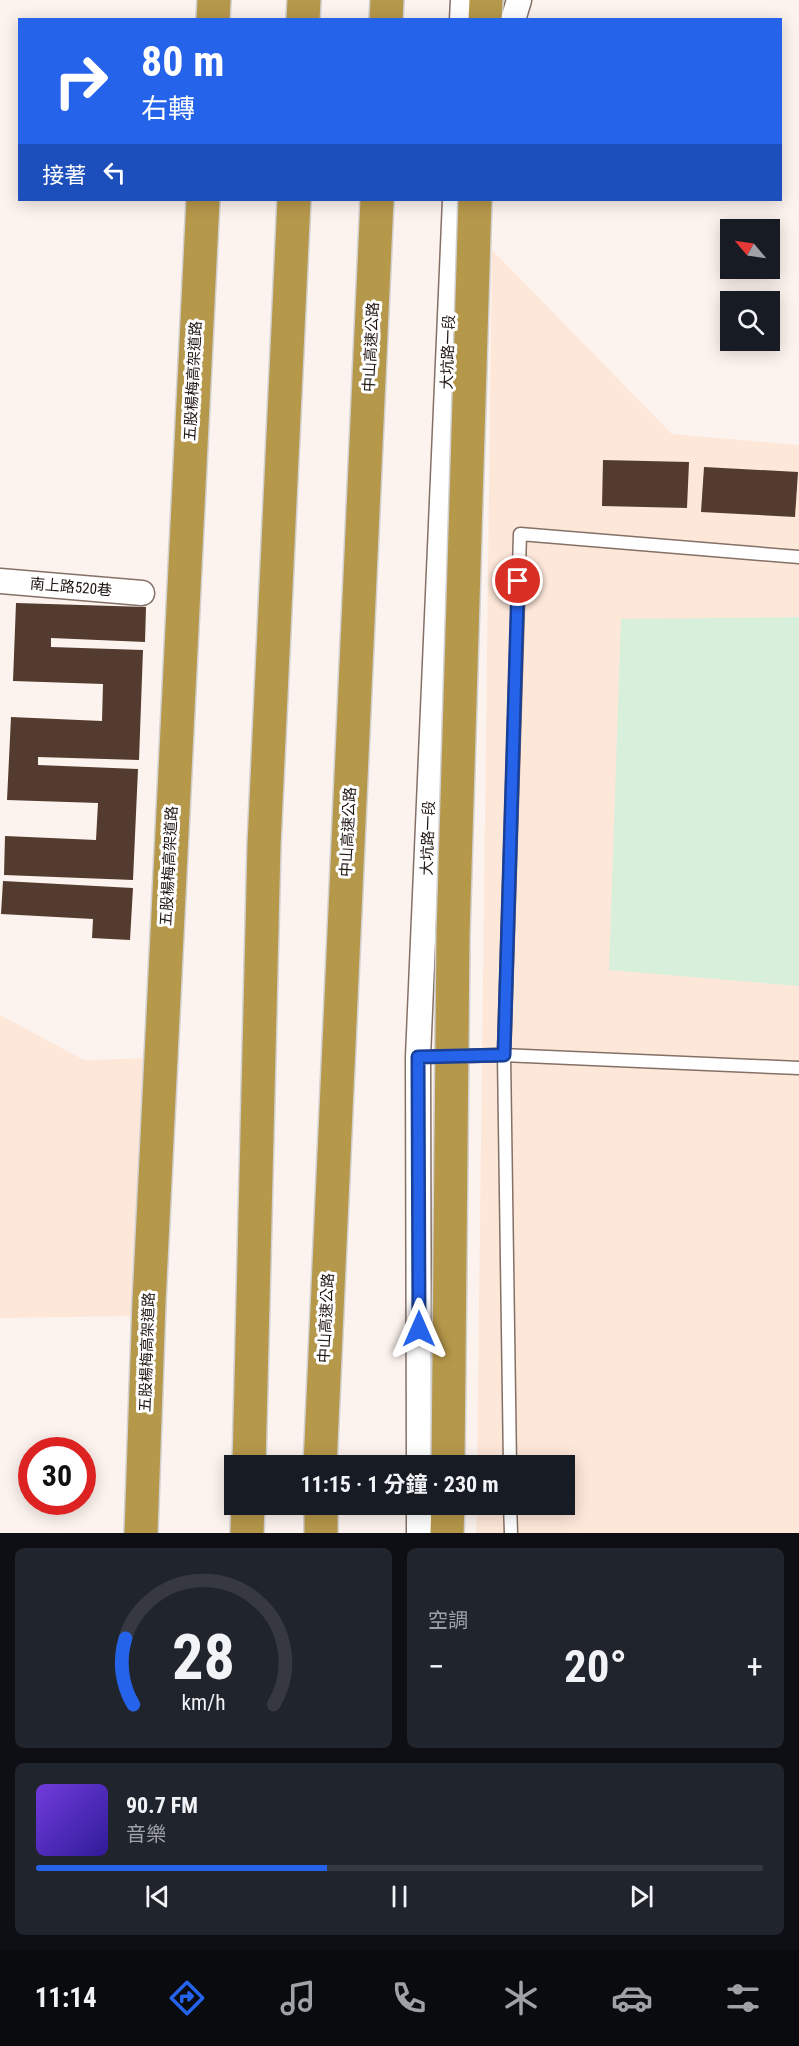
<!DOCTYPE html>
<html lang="zh-TW">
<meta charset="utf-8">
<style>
:root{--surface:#171b24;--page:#20242c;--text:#f1f3f6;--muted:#9ea1a6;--line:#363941;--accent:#2563eb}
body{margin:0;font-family:"Roboto Condensed","Noto Sans TC",sans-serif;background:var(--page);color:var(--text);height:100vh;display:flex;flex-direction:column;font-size:22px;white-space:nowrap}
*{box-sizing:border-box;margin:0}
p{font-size:20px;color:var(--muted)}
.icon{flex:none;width:33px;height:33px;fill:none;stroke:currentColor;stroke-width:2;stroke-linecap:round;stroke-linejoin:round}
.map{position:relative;height:1533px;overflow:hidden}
.side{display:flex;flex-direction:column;gap:15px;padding:15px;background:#0d0f14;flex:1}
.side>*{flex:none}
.guide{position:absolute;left:18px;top:18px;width:764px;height:183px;border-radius:0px;box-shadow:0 3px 15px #0003;background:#2563eb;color:#fff;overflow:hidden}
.needle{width:39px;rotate:299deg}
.controls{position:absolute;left:720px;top:219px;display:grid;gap:12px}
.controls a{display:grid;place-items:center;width:60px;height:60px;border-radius:0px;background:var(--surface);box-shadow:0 3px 15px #0003;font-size:30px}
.speed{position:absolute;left:18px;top:1437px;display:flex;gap:12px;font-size:30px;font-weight:700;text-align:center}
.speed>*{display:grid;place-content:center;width:78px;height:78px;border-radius:50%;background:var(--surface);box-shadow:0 3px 15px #0003;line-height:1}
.speed .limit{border:9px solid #d22;background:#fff;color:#111}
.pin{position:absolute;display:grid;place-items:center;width:51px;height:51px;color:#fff;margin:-26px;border:3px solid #fff;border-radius:50%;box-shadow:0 2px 6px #0007}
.me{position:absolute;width:66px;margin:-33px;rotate:0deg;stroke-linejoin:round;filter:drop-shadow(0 0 4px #0008)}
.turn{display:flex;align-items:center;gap:21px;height:126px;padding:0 24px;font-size:27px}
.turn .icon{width:78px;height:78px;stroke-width:2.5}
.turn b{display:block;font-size:42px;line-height:51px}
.then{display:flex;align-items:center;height:57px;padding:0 24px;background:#0003;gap:12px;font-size:22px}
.big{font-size:45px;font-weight:700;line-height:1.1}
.side .widget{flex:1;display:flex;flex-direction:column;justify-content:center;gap:9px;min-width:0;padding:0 21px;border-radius:9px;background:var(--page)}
.side .dial{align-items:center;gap:0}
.dial svg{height:156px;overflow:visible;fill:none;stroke:var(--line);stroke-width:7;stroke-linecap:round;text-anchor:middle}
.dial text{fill:var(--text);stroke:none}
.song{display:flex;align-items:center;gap:18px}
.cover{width:72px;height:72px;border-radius:9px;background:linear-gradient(135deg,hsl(260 70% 55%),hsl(250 70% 35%))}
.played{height:6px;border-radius:3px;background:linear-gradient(90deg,var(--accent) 40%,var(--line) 40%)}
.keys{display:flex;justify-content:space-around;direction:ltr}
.heat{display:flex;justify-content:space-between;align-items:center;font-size:33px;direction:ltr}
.side .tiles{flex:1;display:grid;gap:15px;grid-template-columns:1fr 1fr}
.widget:last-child{grid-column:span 2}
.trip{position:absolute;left:224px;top:1455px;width:351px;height:60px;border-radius:0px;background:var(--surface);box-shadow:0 3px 15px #0003;font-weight:700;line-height:60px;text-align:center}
.tabs{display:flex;height:96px;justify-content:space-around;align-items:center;background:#090b0e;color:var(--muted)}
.tabs .icon{width:42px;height:42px}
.tabs .selected{color:var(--accent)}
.tabs b{font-size:27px;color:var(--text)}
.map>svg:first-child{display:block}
.industrial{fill:#fde7d9}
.pitch{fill:#d8efdc}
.building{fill:#543b2f}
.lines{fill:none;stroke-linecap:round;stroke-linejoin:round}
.lane-casing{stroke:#857066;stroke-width:15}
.street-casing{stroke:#857066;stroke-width:27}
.highway-casing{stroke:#d2d0d0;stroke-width:36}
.lane{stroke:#fff;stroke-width:12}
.street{stroke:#fff;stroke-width:24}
.highway{stroke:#b6984a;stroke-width:33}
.highway-bridge-casing{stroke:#d2d0d0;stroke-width:36;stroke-linecap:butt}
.highway-bridge{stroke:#b6984a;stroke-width:33}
.route-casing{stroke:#184099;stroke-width:15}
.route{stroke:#2563eb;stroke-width:10}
.labels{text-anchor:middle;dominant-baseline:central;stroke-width:6;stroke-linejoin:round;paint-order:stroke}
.street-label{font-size:15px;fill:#1f1612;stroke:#fff}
</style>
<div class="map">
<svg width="799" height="1533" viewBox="0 0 799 1533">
<rect width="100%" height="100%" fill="#fdf3ee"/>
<g class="industrial">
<polygon points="492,250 672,434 799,445 799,1533 476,1533 477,1505 564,1504 564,1466 477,1465"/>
<polygon points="0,1015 84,1060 157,1058 141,1316 0,1318"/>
</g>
<polygon class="pitch" points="799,617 799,986 609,970 621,619"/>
<g class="building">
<polygon points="603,460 689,462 687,508 602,506"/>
<polygon points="704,467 798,472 795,517 701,512"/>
<polygon points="16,603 146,607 145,642 51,638 51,647 143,650 139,760 38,757 38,765 138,769 133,880 4,875 5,836 96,840 97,821 98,803 7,800 11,717 102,721 103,684 13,681"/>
<polygon points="3,881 133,888 130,940 92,938 93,919 1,914"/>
</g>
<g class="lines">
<defs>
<g id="lane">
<polyline points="418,1057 504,1055 799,1068"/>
<polyline points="510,1466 504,1055 520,534 799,557"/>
<polyline points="510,1504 511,1533"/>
</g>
<g id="street">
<polyline points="462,20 463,0"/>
<polyline points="513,20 519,0"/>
<polyline points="0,581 142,593"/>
<polyline points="419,1466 418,1057 455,200"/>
<polyline points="419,1504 419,1533"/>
</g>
<g id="highway">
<polyline points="213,20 214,0"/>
<polyline points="303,20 304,0"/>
<polyline points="386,20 387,0"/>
<polyline points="485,20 486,0"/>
<polyline points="249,1466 264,845 294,200"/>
<polyline points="320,1466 377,200"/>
<polyline points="321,1504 321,1533"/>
<polyline points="141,1533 149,1302 203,200"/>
<polyline points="247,1533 248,1504"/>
<polyline points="447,1533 448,1504"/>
</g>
</defs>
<use href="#lane" class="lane-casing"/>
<use href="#street" class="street-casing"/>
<use href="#highway" class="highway-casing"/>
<use href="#lane" class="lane"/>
<use href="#street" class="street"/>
<use href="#highway" class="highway"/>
<defs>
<polyline id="highway-bridge" points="448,1466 453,935 475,200"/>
</defs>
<use href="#highway-bridge" class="highway-bridge-casing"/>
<use href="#highway-bridge" class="highway-bridge"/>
</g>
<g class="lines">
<defs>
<polyline id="route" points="419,1329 418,1057 504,1055 518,581"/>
</defs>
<use href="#route" class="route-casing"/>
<use href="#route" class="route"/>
</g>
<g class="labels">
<g class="street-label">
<text transform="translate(371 347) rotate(-87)">中山高速公路</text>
<text transform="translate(448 352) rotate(-88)">大坑路一段</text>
<text transform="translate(193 381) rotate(-87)">五股楊梅高架道路</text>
<text transform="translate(71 587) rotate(5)">南上路520巷</text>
<text transform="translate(348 832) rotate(-87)">中山高速公路</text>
<text transform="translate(428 838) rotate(-88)">大坑路一段</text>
<text transform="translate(169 866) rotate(-87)">五股楊梅高架道路</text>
<text transform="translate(326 1318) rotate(-87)">中山高速公路</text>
<text transform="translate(147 1352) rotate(-88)">五股楊梅高架道路</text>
</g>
</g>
</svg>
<div class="controls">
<a><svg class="needle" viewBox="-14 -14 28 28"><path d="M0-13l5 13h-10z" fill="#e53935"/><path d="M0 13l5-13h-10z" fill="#9ea1a6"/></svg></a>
<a><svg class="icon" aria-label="search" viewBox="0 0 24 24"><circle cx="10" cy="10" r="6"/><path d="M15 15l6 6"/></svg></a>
</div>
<div class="speed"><div class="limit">30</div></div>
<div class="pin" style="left:518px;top:581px;background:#d93025"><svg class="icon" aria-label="arrive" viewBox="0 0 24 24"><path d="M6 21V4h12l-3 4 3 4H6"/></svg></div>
<svg class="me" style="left:419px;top:1329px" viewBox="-20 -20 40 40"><path d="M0-17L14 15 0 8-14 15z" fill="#2563eb" stroke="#fff" stroke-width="4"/></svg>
<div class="trip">11:15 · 1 分鐘 · 230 m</div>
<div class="guide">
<div class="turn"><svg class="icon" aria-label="right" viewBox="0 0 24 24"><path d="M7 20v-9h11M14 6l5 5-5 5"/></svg><div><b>80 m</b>右轉</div></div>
<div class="then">接著<svg class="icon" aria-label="left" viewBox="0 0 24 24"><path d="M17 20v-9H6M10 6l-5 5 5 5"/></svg></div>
</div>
</div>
<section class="side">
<div class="tiles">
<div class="widget dial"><svg viewBox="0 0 100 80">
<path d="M14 69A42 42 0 1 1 86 69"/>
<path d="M14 69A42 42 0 0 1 10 35" stroke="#2563eb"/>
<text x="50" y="56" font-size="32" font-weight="700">28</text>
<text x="50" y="72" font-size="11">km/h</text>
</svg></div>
<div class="widget"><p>空調</p>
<div class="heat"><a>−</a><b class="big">20°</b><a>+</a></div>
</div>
<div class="widget">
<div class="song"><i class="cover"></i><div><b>90.7 FM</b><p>音樂</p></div></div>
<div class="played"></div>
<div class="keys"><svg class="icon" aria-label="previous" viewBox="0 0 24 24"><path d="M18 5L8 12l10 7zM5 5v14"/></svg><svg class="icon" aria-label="pause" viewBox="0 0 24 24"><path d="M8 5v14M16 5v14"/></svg><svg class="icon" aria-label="next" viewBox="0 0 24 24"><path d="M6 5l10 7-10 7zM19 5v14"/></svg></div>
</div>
</div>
</section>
<nav class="tabs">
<b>11:14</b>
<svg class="icon selected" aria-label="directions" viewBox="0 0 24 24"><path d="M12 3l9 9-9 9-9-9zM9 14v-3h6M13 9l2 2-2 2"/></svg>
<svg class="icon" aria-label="music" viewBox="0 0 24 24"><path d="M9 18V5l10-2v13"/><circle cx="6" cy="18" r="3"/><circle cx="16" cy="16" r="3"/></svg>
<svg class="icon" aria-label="phone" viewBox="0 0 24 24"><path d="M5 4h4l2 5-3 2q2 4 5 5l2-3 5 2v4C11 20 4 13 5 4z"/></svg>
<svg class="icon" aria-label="climate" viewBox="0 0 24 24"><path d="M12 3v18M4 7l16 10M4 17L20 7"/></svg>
<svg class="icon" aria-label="car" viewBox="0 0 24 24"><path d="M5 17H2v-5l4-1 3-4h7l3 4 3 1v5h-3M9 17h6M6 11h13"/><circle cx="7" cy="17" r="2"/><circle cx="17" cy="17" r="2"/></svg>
<svg class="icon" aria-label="filters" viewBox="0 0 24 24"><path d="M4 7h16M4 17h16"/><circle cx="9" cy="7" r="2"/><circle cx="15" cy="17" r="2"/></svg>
</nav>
